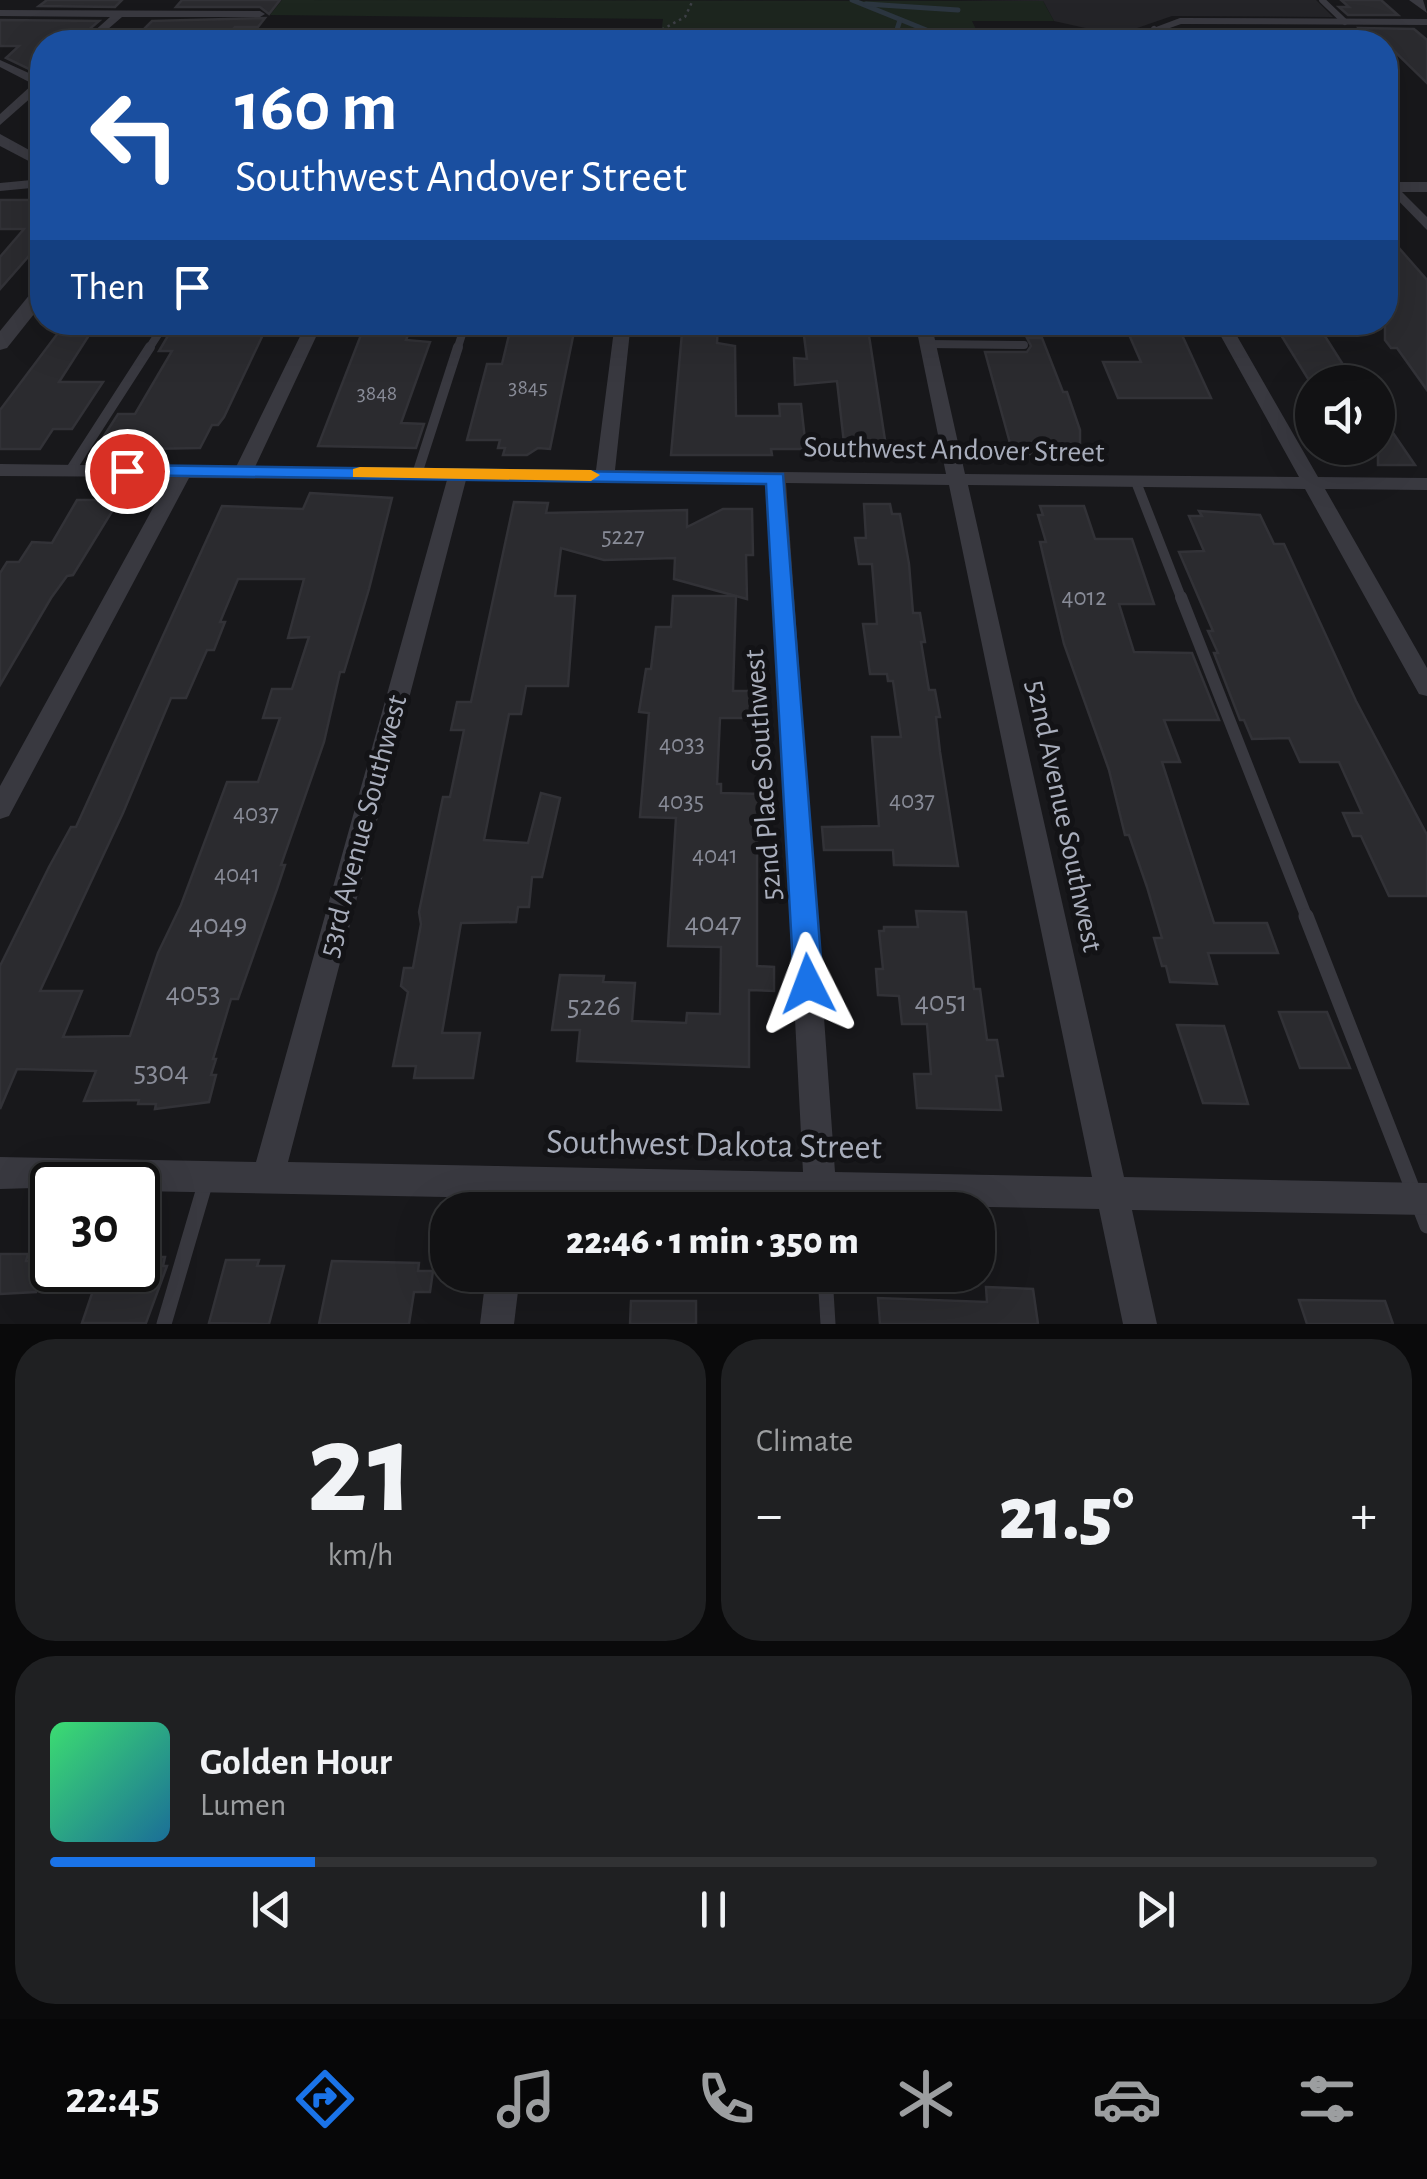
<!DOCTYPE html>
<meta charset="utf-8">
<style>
:root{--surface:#121214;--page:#1f2022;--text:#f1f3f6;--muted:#9c9ea0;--line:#313234;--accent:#1a73e8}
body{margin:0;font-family:"Alegreya Sans",sans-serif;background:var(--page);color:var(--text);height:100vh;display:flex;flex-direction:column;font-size:38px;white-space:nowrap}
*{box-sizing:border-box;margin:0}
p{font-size:32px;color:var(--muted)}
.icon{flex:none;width:55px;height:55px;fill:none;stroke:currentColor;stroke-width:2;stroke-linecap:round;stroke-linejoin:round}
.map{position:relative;height:1324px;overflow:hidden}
.panel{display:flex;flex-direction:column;gap:15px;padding:15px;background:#0a0a0b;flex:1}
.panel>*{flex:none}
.guide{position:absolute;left:30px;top:30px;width:1368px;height:305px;border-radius:40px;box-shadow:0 10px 40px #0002,0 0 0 2px var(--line);background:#1a4fa0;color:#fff;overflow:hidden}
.controls{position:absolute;left:1295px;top:365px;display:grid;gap:20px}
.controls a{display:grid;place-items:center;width:100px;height:100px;border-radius:50%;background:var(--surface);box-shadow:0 10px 40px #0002,0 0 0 2px var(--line);font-size:50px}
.speed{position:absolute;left:30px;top:1162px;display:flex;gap:20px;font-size:50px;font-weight:700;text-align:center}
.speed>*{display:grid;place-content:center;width:130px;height:130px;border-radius:50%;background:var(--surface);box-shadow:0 10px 40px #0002,0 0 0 2px var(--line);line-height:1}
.speed .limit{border:5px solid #111;border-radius:15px;background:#fff;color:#111}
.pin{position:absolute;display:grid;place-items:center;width:85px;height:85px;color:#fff;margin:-42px;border:5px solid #fff;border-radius:50%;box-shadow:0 2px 10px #0007}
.me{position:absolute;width:110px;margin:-55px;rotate:357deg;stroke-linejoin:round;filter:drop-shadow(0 0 8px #0008)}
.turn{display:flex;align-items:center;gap:35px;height:210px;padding:0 40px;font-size:45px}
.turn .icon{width:130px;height:130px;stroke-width:2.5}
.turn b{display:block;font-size:70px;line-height:85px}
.then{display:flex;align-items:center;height:95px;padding:0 40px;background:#0003;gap:20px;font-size:38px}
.big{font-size:75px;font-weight:800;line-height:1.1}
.panel .tile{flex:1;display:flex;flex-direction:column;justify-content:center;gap:15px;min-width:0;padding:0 35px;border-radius:40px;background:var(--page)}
.panel .dial{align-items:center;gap:0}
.dial b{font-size:130px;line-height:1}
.song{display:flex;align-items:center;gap:30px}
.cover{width:120px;height:120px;border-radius:15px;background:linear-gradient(135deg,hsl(140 70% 55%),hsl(200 70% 35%))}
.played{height:10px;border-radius:5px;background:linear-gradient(90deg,var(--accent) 20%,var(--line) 20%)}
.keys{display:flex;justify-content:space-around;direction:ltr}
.heat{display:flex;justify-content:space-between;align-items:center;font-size:55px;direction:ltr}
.panel .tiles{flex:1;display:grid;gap:15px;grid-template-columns:1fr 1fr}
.tile:last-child{grid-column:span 2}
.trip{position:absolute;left:430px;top:1192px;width:565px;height:100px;border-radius:40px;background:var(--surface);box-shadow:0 10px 40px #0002,0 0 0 2px var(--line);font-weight:800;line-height:100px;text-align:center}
.tab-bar{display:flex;height:160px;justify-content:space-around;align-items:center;background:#070708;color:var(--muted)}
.tab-bar .icon{width:70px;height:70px}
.tab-bar .on{color:var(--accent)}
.tab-bar b{font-size:45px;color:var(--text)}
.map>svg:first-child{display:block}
.built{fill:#242428}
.green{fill:#1d261f}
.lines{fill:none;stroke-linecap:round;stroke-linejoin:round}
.stream{stroke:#2c3640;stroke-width:5}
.building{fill:#2b2b2f;stroke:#323237;stroke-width:2.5;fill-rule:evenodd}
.path{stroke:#3e4047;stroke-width:2.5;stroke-dasharray:2.5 4;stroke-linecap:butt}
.service-far4{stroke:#393940;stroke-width:6}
.service-far3{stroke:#393940;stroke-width:8}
.service-far2{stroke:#393940;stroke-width:10}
.service-far1{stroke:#393940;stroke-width:12}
.service{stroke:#393940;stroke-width:15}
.minor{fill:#393940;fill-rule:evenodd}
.tertiary{fill:#393940;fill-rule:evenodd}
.route{fill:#1a73e8;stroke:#114b97;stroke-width:2.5}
.slow{fill:#f59e0b}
.labels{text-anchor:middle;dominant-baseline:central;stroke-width:10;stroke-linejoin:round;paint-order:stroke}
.far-number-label{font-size:22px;fill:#898c98}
.number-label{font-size:25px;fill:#898c98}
.street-label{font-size:30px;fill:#a9aebc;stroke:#131316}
.near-number-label{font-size:30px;fill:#898c98}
.near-street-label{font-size:35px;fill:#a9aebc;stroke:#131316}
</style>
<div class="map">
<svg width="1427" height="1324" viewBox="0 0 1427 1324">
<rect width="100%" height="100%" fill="#18181b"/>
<polygon class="built" points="950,0 1316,0 1333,17 1172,16 1117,35 1054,21 1043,1"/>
<polygon class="green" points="282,0 1043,1 1054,21 972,21 982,42 660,42 663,19 270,15"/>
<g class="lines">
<g class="stream">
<polyline points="852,0 956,42"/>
<polyline points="866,4 958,10"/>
<polyline points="893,42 900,20"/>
</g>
</g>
<g class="building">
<polygon points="47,0 122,0 115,7 39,6"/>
<polygon points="182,0 280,0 269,14 260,7 176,7"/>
<polygon points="1341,0 1381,0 1398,15 1348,15 1339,7 1349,7"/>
<polygon points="265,18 258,27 235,27 220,42 131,42 152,21"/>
<polygon points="0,20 99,21 85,33 60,33 50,42 42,42 42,57 29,69 6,58 19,46 0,46"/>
<polygon points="1359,28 1414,29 1427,40 1427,83 1385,42 1373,42"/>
<polygon points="0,200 42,200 42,241 0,289 0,257 24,229 0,229"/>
<polygon points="1385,232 1427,280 1427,390 1397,348 1391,348 1385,340"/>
<polygon points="176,322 269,322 224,417 218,425 212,425 200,448 95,450 118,414 135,414 172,351 159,351"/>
<polygon points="366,322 413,322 406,340 430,342 401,423 424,424 416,448 318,446"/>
<polygon points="542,322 576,322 550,449 538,448 527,455 503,455 505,448 498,448 500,440 467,440 487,364 502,364 509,335 539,332"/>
<polygon points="683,322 715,322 718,325 717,343 735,346 736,416 780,416 779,404 801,404 806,449 771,449 772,455 671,455"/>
<polygon points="1141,322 1176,322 1211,398 1118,398 1103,362 1141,362 1127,330 1145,330"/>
<polygon points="1273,322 1316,322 1354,382 1310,382"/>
<polygon points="803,328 868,329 887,453 845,452 837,381 795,385 794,358 807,359"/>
<polygon points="61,329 93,329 59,382 103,382 72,429 53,429 40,449 0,449 0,410"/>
<polygon points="1027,338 1042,338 1063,392 1067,392 1080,430 1080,454 1013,454 985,352 1027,352 1031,346"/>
<polygon points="1378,411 1415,465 1378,465"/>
<path d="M310 493 392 498 369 589 344 672H340L324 742 281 865H285L277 889 238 999H231L213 1059H216L211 1075H216L209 1102 155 1109 156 1104H138L139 1100 84 1101 96 1071 17 1069 0 1109V966L49 867 71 827H76L222 506 303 509ZM238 579H304L288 638 309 637 292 689H272L263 718H280L258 782H227L181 905 158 953 130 1036 63 1037 82 991H40L123 813 171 698H186L207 650H214L225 622H220Z"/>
<polygon points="77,500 119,500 73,575 67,576 51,598 0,685 0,573 7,562 19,562 32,542 52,543"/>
<polygon points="514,502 548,503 546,513 687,510 687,527 723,509 752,509 753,555 746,555 747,599 674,579 675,558 604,560 561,548 555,596 575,596 568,686 526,686 521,714 509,714 484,840 528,843 541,793 560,798 542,877 532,877 529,907 518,907 516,922 461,923 442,1033 480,1033 473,1078 414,1078 416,1066 393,1066 408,992 401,986 404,968 413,968 421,924 419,912 443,797 450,797 464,730 451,730 457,702 471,702"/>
<polygon points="864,504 890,504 892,514 900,514 909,564 913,613 920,613 925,642 921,642 929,690 935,690 940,717 936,717 940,752 958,866 894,865 893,850 824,850 822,827 879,826 872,737 901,737 893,681 888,681 887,674 870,674 863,624 877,624 872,564 859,564 855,538 866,538"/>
<polygon points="1040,506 1084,506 1095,539 1132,539 1154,604 1119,604 1134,652 1192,653 1219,720 1164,720 1180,762 1162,762 1214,923 1267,923 1278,953 1208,953 1217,984 1170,982 1166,966 1162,966 1154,938 1162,938 1147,887 1129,835 1125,835 1109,770 1064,644 1040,542 1046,542 1038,515 1043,515"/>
<polygon points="1199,511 1260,515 1274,544 1284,544 1356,701 1427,835 1427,896 1389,896 1361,836 1353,836 1343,813 1362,813 1339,762 1300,762 1289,738 1252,739 1244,720 1240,720 1214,653 1218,653 1208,631 1213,631 1179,552 1204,551 1189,516 1202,516"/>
<polygon points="673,596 736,596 733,691 768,691 769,718 720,718 717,784 721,784 721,793 770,794 770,822 757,822 757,966 774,967 774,991 749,990 749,1067 577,1061 580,1030 552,1030 560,975 604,976 603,982 635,983 632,1021 686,1023 687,1013 720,1014 721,947 668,946 676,818 640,817 649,713 639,712 646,669 651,669 656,627 671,627"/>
<polygon points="916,911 966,912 974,989 980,989 987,1040 997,1040 1003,1076 996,1076 1001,1110 917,1108 914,1074 931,1074 927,1024 902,1024 899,996 878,995 876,969 883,969 879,931 884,931 884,927 918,927"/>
<polygon points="1279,1012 1327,1012 1350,1068 1300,1068"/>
<polygon points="1177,1025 1224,1026 1248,1104 1203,1103"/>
<polygon points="0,1254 28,1254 26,1261 47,1261 36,1292 0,1294"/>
<polygon points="138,1257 165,1257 163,1266 167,1266 146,1323 82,1323 100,1270 138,1270"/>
<polygon points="226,1260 259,1260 257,1266 284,1266 269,1324 209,1323"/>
<polygon points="332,1261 419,1263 418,1271 433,1271 430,1292 414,1292 409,1324 319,1324"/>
<polygon points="986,1287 1033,1289 1038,1324 880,1324 878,1298 987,1302"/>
<polygon points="1299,1300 1385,1301 1393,1324 1307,1324"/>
<polygon points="631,1301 696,1301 696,1324 630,1324"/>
</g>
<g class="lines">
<polyline class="path" points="639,42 685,17 693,0"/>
<g class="service-far4">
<polyline points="1322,0 1345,22"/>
<polyline points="1154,29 1164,42"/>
</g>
<g class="service-far3">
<polyline points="928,344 1024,345"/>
<polyline points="148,350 166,322"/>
<polyline points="457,350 466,322"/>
</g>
<g class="service-far2">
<polyline points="70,471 150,347"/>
<polyline points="417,474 458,347"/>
<polyline points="1136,482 1182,600"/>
</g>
<polyline class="service-far1" points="1181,597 1307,918"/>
<g class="service">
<polyline points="1306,916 1427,1226"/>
<polyline points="825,1275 828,1324"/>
<polyline points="164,1324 206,1181"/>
</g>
<g class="minor">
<polygon points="0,10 260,11 265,14 260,17 122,17 93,42 82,42 110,17 0,16"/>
<polygon points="1180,18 1427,19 1427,25 1181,24 1131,42 1116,42"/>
<polygon points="250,39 376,39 382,42 244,42"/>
<polygon points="0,60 42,79 42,88 0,125 0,114 33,84 0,67"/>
<polygon points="1385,175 1427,217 1427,230 1385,187"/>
<polygon points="42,179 42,187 0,191 0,183"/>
<path d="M307 322H323L255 467 596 470 615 322H631L615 470 946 474 915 322H931L965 474 1299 477 1213 322H1229L1318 477 1427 478V490L1325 489 1427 668V696L1419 694 1305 489 968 485 1124 1177 1427 1183V1215L1132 1210 1157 1324H1123L1099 1209 529 1199 527 1210H495L496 1198 138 1191V1185L0 1189V1157L256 1162 447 480 189 478 9 816 0 819V786L170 477 0 476V464L236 467ZM466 480 767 483 803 1172 288 1162ZM786 483 949 485 1092 1177 835 1172Z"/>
<polygon points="486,1275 520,1275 514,1324 480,1324"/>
</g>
<g class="tertiary">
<polygon points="1409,0 1423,0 1427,13"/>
<polygon points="0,134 42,157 42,168 0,146"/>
<rect x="1385" y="182" width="42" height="10"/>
<polygon points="42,286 42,304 7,348 0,350 0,331 35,288"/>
</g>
</g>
<polygon class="route" points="127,465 783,474 823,984 818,993 808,996 798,993 794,984 766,484 120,475 117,471"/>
<polygon class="slow" points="360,467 591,470 600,475 591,481 353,477 353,469"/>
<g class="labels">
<g class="far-number-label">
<text x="528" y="387">3845</text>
<text x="377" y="393">3848</text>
</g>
<g class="number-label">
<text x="623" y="536">5227</text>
<text x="1084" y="597">4012</text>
<text x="682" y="744">4033</text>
<text x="912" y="800">4037</text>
<text x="681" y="801">4035</text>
<text x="256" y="813">4037</text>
<text x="715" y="855">4041</text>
<text x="237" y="874">4041</text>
</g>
<g class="street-label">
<text transform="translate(954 450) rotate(1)">Southwest Andover Street</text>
<text transform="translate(763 775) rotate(-94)">52nd Place Southwest</text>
<text transform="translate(1064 816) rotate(78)">52nd Avenue Southwest</text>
<text transform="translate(363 826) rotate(-75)">53rd Avenue Southwest</text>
</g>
<g class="near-number-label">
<text x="713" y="923">4047</text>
<text x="218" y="925">4049</text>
<text x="193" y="993">4053</text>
<text x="941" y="1002">4051</text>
<text x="594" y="1006">5226</text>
<text x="161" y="1072">5304</text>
</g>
<g class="near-street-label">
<text transform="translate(714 1145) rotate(1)">Southwest Dakota Street</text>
</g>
</g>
</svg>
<div class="controls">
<a><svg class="icon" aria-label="sound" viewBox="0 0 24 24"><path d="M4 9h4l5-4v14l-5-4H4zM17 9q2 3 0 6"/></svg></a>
</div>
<div class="speed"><div class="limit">30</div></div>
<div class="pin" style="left:127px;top:471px;background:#d93025"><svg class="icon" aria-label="arrive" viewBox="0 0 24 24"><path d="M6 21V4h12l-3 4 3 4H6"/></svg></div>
<svg class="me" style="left:808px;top:984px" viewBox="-20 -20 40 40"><path d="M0-17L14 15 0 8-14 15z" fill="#1a73e8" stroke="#fff" stroke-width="4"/></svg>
<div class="trip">22:46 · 1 min · 350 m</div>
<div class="guide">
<div class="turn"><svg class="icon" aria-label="left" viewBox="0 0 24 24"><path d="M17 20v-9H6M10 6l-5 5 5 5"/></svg><div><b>160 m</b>Southwest Andover Street</div></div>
<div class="then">Then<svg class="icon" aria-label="arrive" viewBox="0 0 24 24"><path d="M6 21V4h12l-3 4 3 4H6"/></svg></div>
</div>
</div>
<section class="panel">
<div class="tiles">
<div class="tile dial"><b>21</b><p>km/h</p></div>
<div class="tile"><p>Climate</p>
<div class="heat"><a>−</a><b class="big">21.5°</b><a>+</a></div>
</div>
<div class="tile">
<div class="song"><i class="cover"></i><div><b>Golden Hour</b><p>Lumen</p></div></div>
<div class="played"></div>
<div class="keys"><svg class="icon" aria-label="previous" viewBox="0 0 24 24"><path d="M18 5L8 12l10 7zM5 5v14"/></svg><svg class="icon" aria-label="pause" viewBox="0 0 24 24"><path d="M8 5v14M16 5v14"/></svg><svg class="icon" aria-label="next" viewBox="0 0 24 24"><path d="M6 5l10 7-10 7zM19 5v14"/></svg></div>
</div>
</div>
</section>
<nav class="tab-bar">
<b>22:45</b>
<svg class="icon on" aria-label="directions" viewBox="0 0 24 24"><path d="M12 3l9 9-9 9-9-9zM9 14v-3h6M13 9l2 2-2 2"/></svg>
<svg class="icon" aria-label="music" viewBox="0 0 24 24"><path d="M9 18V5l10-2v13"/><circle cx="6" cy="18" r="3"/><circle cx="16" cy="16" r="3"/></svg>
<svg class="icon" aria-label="phone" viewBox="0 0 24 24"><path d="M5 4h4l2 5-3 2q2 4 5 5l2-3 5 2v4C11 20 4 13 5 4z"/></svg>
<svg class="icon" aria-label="climate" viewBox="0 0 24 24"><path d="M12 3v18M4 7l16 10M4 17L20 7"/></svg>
<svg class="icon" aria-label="car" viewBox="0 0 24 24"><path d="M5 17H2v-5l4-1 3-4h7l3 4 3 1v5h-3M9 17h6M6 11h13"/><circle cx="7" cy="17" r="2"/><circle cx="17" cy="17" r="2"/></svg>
<svg class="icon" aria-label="filters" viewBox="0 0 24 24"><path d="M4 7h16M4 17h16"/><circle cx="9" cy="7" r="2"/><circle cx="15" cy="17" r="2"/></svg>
</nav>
